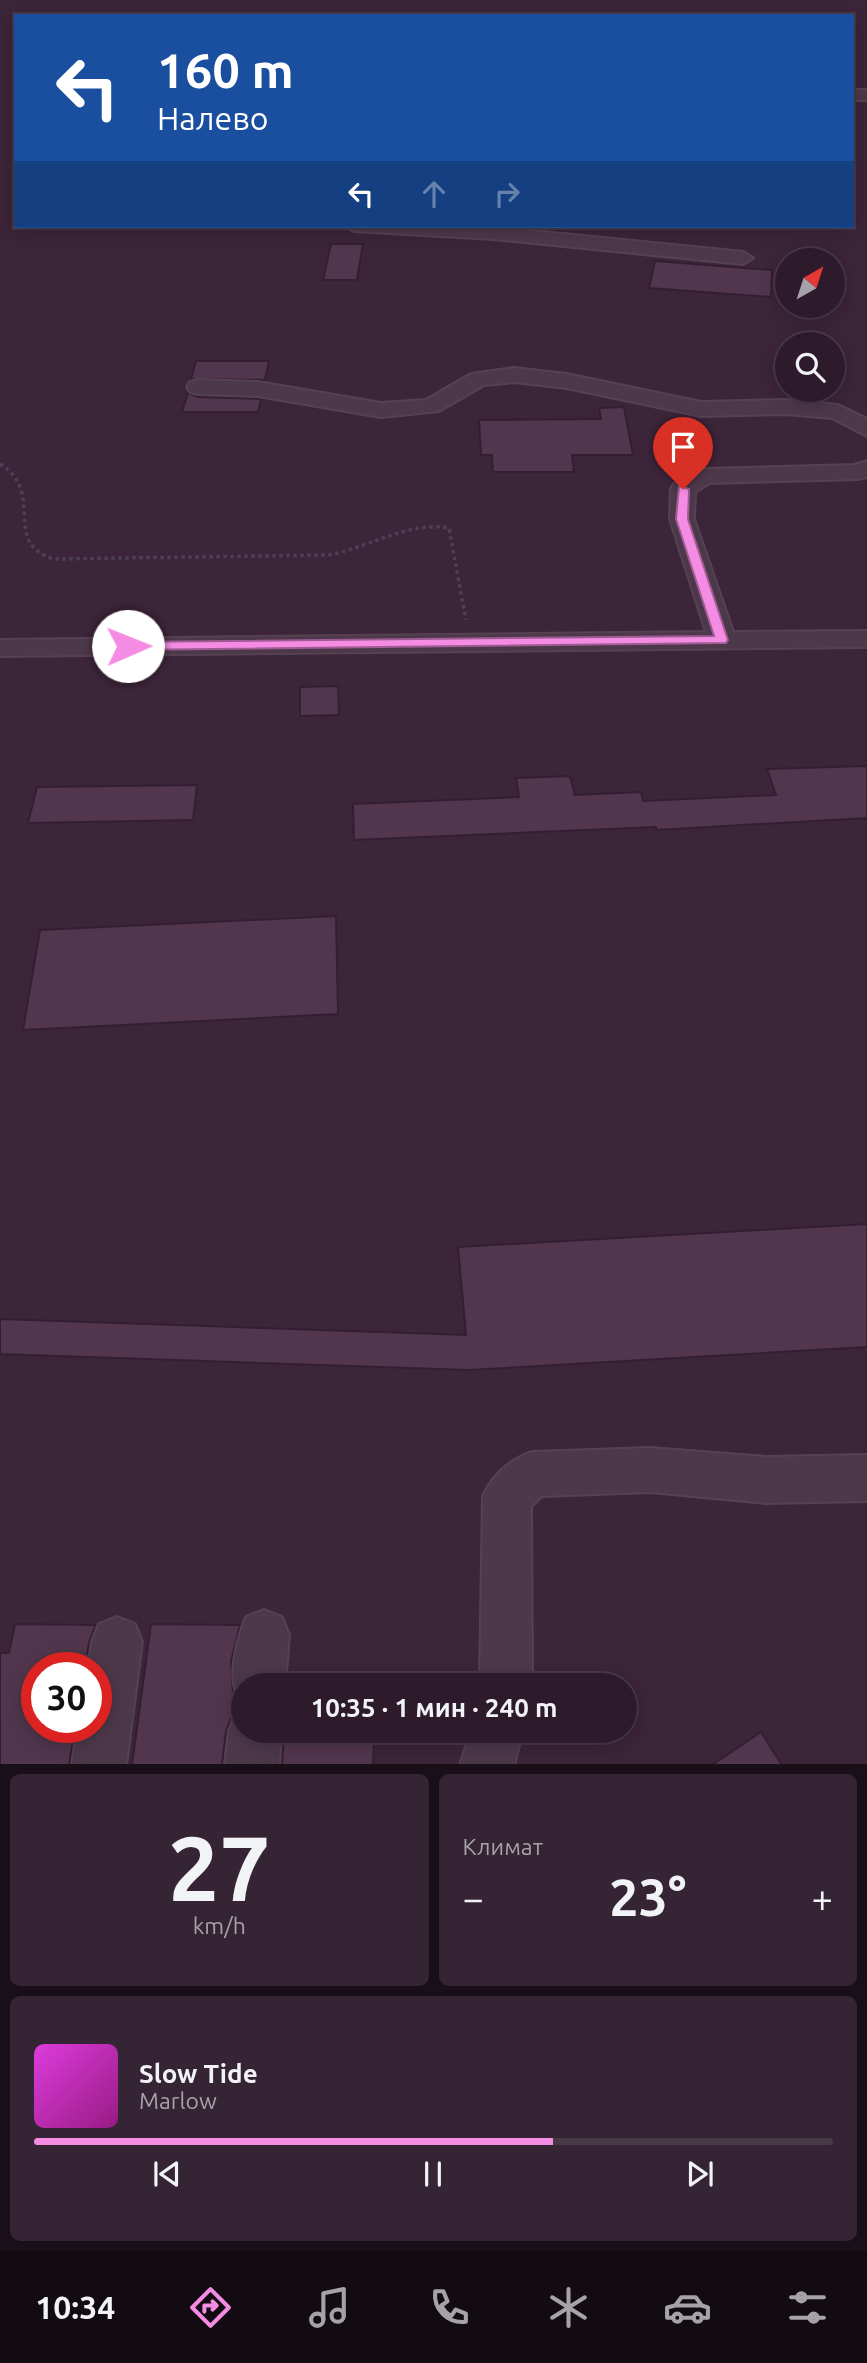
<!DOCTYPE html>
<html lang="ru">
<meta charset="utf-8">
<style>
:root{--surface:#2d1b2b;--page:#352433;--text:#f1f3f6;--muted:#a7a1a9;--line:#483947;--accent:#f58ce3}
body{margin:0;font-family:Ubuntu,sans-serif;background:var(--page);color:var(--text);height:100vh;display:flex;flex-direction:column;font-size:26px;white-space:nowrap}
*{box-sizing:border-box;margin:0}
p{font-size:23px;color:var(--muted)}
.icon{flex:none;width:38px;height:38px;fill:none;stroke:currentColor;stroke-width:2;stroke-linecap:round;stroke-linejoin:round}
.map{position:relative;height:1764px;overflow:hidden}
.details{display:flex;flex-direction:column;gap:10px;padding:10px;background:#190f18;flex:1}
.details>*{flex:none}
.top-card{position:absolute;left:14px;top:14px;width:840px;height:214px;border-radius:0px;box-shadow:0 4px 18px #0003,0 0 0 2px var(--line);background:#1a4fa0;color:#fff;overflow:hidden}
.needle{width:46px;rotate:39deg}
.tools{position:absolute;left:775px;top:248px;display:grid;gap:14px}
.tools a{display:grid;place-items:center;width:70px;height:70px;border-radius:50%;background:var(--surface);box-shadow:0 4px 18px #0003,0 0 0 2px var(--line);font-size:35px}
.speed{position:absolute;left:21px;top:1652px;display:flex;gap:14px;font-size:35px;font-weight:700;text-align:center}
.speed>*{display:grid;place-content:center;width:91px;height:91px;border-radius:50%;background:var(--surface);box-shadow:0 4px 18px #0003,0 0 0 2px var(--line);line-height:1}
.speed .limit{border:10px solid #d22;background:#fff;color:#111}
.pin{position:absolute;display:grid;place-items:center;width:60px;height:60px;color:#fff;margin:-72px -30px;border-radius:50% 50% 50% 0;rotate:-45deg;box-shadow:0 0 7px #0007}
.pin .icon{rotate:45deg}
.me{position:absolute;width:77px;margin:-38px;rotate:89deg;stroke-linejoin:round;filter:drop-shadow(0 0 5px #0008)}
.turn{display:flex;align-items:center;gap:24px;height:147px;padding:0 28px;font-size:32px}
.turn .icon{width:91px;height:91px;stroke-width:2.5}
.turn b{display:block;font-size:49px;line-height:60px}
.lanes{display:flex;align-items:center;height:66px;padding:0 28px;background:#0003;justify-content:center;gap:35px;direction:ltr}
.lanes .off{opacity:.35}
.big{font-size:52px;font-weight:600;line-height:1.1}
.details .card{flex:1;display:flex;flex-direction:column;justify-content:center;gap:10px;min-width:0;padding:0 24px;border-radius:10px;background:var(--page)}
.details .dial{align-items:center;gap:0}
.dial b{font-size:91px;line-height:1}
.song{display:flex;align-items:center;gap:21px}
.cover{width:84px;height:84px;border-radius:10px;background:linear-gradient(135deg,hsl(300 70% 55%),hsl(310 70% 35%))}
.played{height:7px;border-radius:4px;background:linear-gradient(90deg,var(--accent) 65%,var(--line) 65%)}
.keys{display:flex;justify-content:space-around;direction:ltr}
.heat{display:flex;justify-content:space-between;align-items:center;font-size:38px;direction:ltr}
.details .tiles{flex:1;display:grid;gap:10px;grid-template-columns:1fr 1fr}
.card:last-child{grid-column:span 2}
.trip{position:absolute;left:231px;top:1673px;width:406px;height:70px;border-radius:35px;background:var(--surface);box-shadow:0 4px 18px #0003,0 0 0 2px var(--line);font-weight:600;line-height:70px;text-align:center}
.menu{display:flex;height:112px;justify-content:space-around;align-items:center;background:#120b11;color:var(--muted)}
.menu .icon{width:49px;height:49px}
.menu .current{color:var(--accent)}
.menu b{font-size:32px;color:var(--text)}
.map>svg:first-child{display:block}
.building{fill:#52364e;stroke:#341f31;stroke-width:2}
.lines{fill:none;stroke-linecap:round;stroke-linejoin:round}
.minor-casing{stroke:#564153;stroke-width:4}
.path{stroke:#4d3f56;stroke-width:3.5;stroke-dasharray:3.5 3.5;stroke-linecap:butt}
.minor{fill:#4d384a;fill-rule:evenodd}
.route{fill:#f58ce3;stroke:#9f5b94;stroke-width:2}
</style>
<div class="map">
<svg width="867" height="1765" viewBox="0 0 867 1765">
<rect width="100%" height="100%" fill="#3c2439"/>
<g class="building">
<polygon points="331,244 363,244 357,280 323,280"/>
<polygon points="655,261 772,270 771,297 649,288"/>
<polygon points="196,361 269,361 265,380 191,379"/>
<polygon points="188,393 198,397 261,399 258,412 182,412"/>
<polygon points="624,407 633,455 572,455 574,472 493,472 492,455 481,455 479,420 601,419 599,408"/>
<polygon points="338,686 339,715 300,716 300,687"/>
<polygon points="867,766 867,818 656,830 656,827 354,840 353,804 519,797 516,778 570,776 575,795 641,792 643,801 776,795 767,769"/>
<polygon points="197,785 193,820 28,823 37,787"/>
<polygon points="336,916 338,1014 23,1030 40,930"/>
<polygon points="867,1224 867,1347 469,1370 0,1354 0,1319 466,1335 458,1247"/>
<polygon points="15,1624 96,1625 89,1642 85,1668 37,1668 37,1727 75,1727 69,1765 0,1765 0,1653 9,1653"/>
<polygon points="151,1624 240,1625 231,1661 234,1710 226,1731 222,1765 132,1765"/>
<polygon points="761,1732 782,1765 712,1765"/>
<polygon points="284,1733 374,1735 373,1765 282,1765"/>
</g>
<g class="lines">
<defs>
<g id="minor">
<rect x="852" y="90" width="15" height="10"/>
<polygon points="345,226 492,227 743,252 753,258 743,264 492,239 354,231"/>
<polygon points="514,368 567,374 701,402 785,400 838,405 867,419 867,436 832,418 785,414 701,416 567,388 514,382 484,385 439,411 381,417 258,396 198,394 190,392 187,387 190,382 198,380 258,382 381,403 426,400 471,374"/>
<polygon points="867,461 867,477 858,479 709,483 695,492 694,519 733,632 867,631 867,647 0,656 0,640 706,632 670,519 671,489 674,484 704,469 854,465"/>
<path d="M650 1448 766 1457 867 1455V1501L766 1503 650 1492 542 1496 531 1506 532 1685H480L483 1496C493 1474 510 1460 532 1452Z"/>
<path d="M264 1610 282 1617 289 1635 285 1685H243V1704C224 1684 237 1640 246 1617Z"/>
<polygon points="117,1617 135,1624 142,1642 126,1765 72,1765 78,1727 96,1727 96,1668 88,1668 92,1642 99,1624"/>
<polygon points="243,1710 243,1731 281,1731 279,1765 225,1765 229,1731 236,1712"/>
<polygon points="471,1731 523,1731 514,1765 460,1765"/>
</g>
</defs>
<use href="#minor" class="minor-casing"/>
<path class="path" d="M0 464C47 493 0 543 54 559L328 555C369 548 407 521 449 528L466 620"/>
<use href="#minor" class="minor"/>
</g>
<polygon class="route" points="679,486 689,489 688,519 728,640 726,643 128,650 122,646 128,642 714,636 676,519"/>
</svg>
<div class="tools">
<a><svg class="needle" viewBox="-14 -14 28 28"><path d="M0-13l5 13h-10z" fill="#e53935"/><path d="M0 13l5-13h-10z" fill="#a7a1a9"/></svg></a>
<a><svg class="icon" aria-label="search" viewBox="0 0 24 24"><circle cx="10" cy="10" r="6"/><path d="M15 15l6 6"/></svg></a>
</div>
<div class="speed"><div class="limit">30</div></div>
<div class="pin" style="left:683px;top:489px;background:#d93025"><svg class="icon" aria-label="arrive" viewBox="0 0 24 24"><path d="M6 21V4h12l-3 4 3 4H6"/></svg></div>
<svg class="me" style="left:128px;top:646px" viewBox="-20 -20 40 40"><circle r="19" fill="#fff"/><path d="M0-13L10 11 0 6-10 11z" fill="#f58ce3"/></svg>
<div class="trip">10:35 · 1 мин · 240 m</div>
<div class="top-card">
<div class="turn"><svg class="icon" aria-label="left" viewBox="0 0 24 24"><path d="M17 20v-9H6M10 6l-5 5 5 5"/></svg><div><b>160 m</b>Налево</div></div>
<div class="lanes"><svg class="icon" aria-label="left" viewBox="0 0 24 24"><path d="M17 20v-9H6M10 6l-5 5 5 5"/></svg><svg class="icon off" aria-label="ahead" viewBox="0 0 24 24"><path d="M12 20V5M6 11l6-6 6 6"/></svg><svg class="icon off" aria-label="right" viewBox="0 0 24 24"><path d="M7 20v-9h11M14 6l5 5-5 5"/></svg></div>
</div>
</div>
<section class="details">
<div class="tiles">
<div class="card dial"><b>27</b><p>km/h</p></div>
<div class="card"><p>Климат</p>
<div class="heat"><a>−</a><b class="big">23°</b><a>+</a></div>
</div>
<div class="card">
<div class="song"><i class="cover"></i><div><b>Slow Tide</b><p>Marlow</p></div></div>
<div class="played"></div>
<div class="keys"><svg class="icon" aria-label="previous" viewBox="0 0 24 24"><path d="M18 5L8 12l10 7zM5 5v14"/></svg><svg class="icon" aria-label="pause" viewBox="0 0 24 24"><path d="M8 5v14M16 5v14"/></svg><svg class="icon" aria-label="next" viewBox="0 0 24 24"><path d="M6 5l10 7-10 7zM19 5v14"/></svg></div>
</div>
</div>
</section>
<nav class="menu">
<b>10:34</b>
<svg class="icon current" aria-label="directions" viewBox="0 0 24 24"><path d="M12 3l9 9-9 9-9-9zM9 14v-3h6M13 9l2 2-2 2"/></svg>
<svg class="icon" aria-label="music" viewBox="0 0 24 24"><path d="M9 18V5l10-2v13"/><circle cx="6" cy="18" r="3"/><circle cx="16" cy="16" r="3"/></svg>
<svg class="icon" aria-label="phone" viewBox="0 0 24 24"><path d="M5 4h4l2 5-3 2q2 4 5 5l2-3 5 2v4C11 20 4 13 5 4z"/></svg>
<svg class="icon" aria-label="climate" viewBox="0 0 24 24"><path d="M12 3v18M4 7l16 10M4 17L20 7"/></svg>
<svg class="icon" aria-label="car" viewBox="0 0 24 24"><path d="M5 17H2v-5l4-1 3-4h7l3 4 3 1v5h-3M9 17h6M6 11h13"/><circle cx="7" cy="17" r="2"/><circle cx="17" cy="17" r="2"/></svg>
<svg class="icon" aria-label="filters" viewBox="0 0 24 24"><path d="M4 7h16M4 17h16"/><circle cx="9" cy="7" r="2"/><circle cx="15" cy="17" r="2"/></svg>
</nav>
